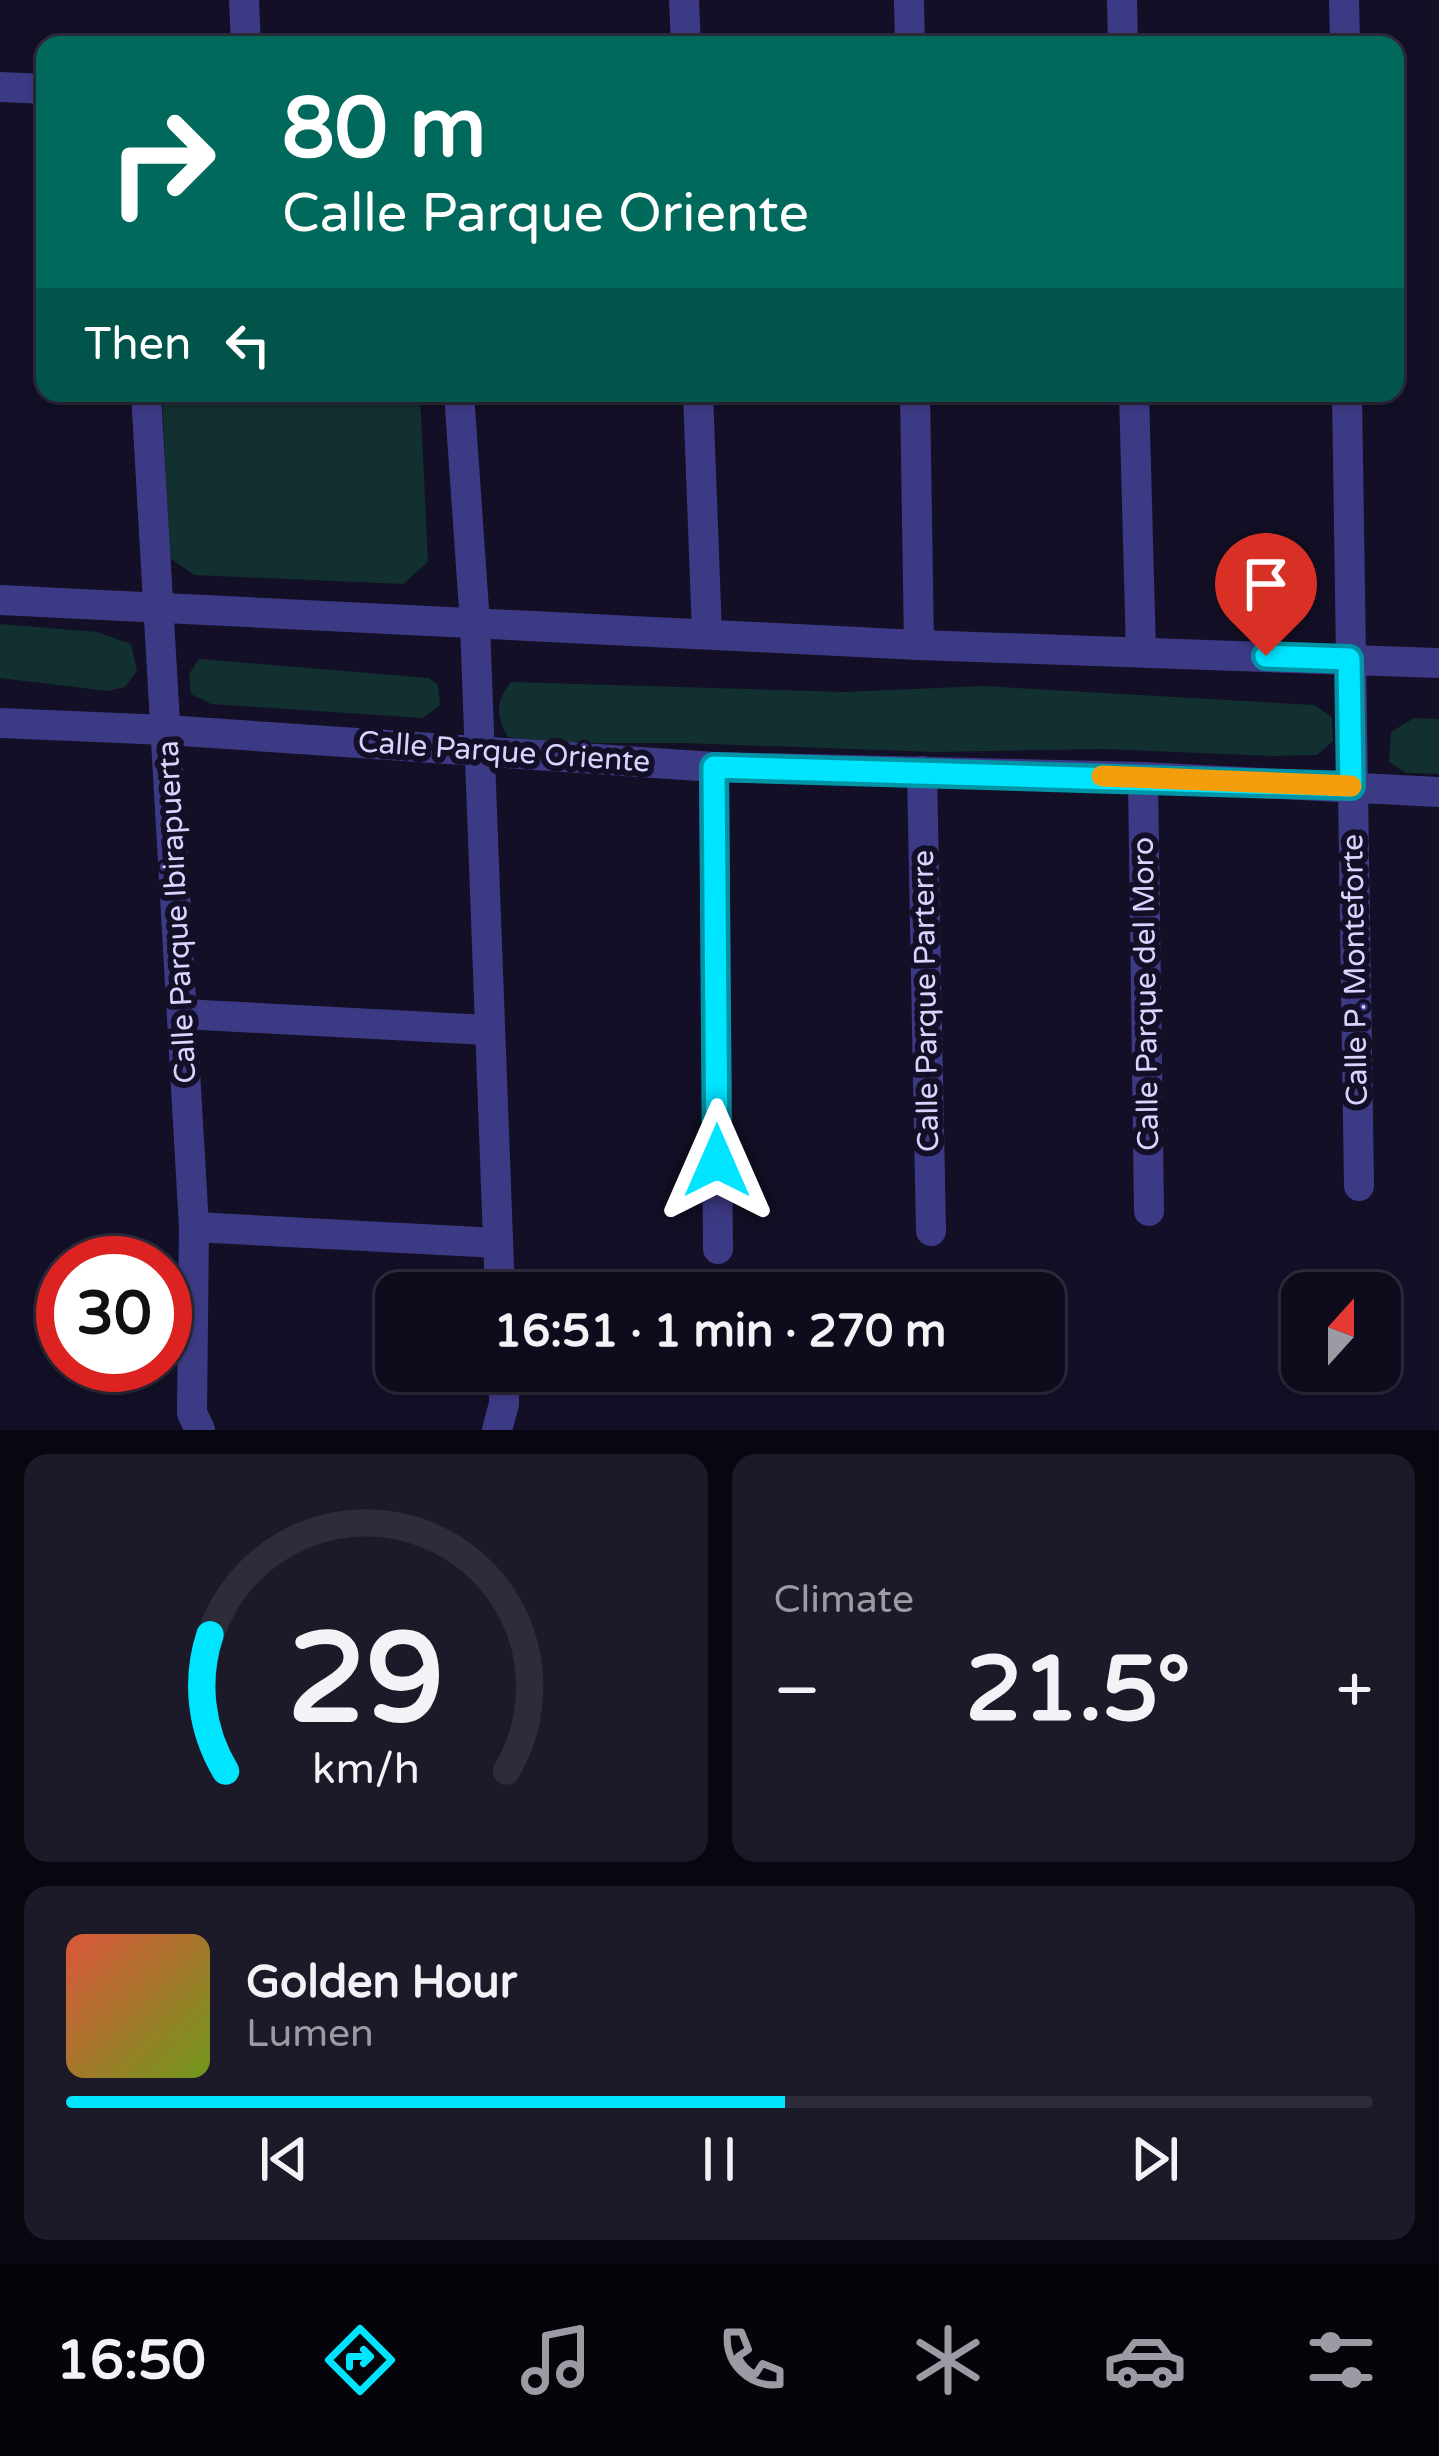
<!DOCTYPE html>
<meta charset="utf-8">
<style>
:root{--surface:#0e0b1c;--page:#1c1929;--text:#f1f3f6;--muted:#9b9ba3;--line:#2e2b3b;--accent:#00e5ff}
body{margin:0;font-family:"Varela Round",sans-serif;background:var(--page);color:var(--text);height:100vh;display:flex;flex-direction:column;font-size:45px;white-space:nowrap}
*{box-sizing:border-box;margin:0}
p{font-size:39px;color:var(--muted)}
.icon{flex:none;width:66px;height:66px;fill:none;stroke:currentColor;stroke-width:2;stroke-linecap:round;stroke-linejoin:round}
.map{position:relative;height:1430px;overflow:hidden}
.side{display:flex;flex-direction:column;gap:24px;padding:24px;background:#08060f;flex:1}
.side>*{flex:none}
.guide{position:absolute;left:36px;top:36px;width:1368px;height:366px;border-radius:24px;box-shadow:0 3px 9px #0004,0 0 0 3px var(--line);background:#00695c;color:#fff;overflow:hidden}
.needle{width:78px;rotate:21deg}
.fabs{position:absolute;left:1281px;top:1272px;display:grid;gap:24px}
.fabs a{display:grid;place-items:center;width:120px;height:120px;border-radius:24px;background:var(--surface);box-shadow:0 3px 9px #0004,0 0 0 3px var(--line);font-size:60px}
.speed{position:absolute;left:36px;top:1236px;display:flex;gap:24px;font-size:60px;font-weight:700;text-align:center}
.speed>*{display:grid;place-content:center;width:156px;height:156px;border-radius:50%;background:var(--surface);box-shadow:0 3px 9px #0004,0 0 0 3px var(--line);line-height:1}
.speed .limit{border:18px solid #d22;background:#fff;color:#111}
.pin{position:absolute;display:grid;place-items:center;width:102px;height:102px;color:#fff;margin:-123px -51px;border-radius:50% 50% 50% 0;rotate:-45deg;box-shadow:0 0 12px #0007}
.pin .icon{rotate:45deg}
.me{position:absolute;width:132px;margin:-66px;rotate:0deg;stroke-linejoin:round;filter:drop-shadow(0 0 9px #0008)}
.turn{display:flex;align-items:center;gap:42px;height:252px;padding:0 48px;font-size:54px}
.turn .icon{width:156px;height:156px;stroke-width:2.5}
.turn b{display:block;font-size:84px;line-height:102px}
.then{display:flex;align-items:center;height:114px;padding:0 48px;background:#0003;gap:24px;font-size:45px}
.big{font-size:90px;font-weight:800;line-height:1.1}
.side .tile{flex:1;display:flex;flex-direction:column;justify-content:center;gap:18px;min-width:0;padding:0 42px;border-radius:24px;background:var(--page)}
.side .dial{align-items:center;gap:0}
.dial svg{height:312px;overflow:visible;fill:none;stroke:var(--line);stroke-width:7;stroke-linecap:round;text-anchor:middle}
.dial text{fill:var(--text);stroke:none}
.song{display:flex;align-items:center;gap:36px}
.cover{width:144px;height:144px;border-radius:18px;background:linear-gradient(135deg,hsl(10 70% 55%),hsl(80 70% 35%))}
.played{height:12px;border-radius:6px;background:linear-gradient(90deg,var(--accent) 55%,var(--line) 55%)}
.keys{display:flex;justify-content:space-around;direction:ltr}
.heat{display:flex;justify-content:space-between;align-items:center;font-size:66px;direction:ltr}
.side .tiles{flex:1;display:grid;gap:24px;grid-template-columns:1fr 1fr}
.tile:last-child{grid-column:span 2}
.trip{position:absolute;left:375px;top:1272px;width:690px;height:120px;border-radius:24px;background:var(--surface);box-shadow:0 3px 9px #0004,0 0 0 3px var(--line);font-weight:800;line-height:120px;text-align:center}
.dock{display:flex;height:192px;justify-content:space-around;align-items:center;background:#06040b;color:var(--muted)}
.dock .icon{width:84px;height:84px}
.dock .on{color:var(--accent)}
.dock b{font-size:54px;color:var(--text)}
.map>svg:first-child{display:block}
.green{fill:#12302f}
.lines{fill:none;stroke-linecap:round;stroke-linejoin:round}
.minor{stroke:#3d3a85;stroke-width:30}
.route-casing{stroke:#0095a6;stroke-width:30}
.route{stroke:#00e5ff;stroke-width:21}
.slow{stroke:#f59e0b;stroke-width:21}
.labels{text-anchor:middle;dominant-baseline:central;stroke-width:12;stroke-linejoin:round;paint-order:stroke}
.street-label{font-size:30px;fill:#d9d4ff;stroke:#130f26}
</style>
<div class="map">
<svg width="1439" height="1430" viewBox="0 0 1439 1430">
<rect width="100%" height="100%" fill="#130f26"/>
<g class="green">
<polygon points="162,393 420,393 428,562 403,584 194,575 170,558"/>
<polygon points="0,624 97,632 131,644 137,671 125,687 107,691 0,678"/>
<polygon points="199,659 429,678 438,685 440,705 423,718 211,704 191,694 189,674"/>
<path d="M511 682 844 692 983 686 1314 705 1332 717 1333 741 1317 755 1272 756 1103 749 934 752 683 743H546L508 737C496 715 495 703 511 682Z"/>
<polygon points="1414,718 1439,719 1439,774 1406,773 1389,762 1391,732"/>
</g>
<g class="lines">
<g class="minor">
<polyline points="244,0 246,45"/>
<polyline points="684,0 686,45"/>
<polyline points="909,0 910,45"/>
<polyline points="1122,0 1123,45"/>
<polyline points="1344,0 1345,45"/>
<polyline points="0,87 45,89"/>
<polyline points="146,393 194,1227 192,1413 200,1430"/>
<polyline points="459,393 475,624 500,1293"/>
<polyline points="698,393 707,634"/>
<polyline points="915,393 919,645"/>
<polyline points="1134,393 1141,652"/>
<polyline points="1347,393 1359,1186"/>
<polyline points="0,600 919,645 1439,663"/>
<polyline points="0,723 166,730 714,767 1143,777 1439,792"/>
<polyline points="714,767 718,1249"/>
<polyline points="922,771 931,1231"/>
<polyline points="1143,777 1149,1211"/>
<polyline points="182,1014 488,1030"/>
<polyline points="194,1227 498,1243"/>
<polyline points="497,1430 504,1404 504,1371"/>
</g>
</g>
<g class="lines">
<defs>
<polyline id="route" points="717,1161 714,767 1351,786 1349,659 1266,656"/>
</defs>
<use href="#route" class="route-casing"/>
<use href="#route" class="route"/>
<polyline class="slow" points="1102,776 1351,786"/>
</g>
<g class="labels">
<g class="street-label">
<text transform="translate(504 752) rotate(4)">Calle Parque Oriente</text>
<text transform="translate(177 912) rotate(-93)">Calle Parque Ibirapuerta</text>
<text transform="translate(1355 970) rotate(-91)">Calle P. Monteforte</text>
<text transform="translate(1146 994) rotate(-91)">Calle Parque del Moro</text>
<text transform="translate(926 1001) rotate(-91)">Calle Parque Parterre</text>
</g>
</g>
</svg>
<div class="fabs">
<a><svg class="needle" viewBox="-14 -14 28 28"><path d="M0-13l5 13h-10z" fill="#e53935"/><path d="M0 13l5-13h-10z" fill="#9b9ba3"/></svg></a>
</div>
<div class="speed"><div class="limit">30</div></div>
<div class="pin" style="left:1266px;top:656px;background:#d93025"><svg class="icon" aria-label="arrive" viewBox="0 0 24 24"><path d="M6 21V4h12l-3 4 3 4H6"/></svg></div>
<svg class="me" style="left:717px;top:1161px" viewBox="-20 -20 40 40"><path d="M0-17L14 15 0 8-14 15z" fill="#00e5ff" stroke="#fff" stroke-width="4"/></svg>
<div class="trip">16:51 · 1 min · 270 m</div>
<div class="guide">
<div class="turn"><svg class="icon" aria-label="right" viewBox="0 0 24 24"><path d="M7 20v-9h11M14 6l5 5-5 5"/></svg><div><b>80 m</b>Calle Parque Oriente</div></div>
<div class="then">Then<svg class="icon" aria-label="left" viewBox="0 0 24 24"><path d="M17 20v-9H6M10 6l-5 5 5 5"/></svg></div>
</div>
</div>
<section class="side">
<div class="tiles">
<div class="tile dial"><svg viewBox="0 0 100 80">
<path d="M14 69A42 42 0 1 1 86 69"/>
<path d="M14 69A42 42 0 0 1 10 34" stroke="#00e5ff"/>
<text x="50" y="56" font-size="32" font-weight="700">29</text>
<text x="50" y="72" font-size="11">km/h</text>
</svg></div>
<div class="tile"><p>Climate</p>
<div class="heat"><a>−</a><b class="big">21.5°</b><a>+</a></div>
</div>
<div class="tile">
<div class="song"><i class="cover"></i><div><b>Golden Hour</b><p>Lumen</p></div></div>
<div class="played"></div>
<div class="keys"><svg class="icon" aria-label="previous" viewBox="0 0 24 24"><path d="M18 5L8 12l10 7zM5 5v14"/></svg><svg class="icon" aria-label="pause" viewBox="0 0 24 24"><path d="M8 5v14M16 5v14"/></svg><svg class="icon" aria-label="next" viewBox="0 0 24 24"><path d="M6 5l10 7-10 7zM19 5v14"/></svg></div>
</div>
</div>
</section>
<nav class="dock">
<b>16:50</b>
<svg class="icon on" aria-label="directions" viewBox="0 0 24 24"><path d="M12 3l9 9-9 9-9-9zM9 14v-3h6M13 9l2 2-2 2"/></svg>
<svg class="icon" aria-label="music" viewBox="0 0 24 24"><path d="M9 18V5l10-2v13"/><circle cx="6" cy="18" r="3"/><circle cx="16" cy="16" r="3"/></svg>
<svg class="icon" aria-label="phone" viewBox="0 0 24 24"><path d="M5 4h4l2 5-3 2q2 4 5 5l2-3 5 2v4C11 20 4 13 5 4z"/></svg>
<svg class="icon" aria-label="climate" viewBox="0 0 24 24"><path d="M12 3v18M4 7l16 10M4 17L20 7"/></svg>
<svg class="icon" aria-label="car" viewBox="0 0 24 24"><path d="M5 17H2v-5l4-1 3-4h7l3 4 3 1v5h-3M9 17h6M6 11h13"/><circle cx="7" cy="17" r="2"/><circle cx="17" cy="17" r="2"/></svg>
<svg class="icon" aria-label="filters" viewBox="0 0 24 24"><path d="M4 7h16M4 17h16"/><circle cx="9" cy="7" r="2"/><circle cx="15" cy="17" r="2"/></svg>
</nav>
